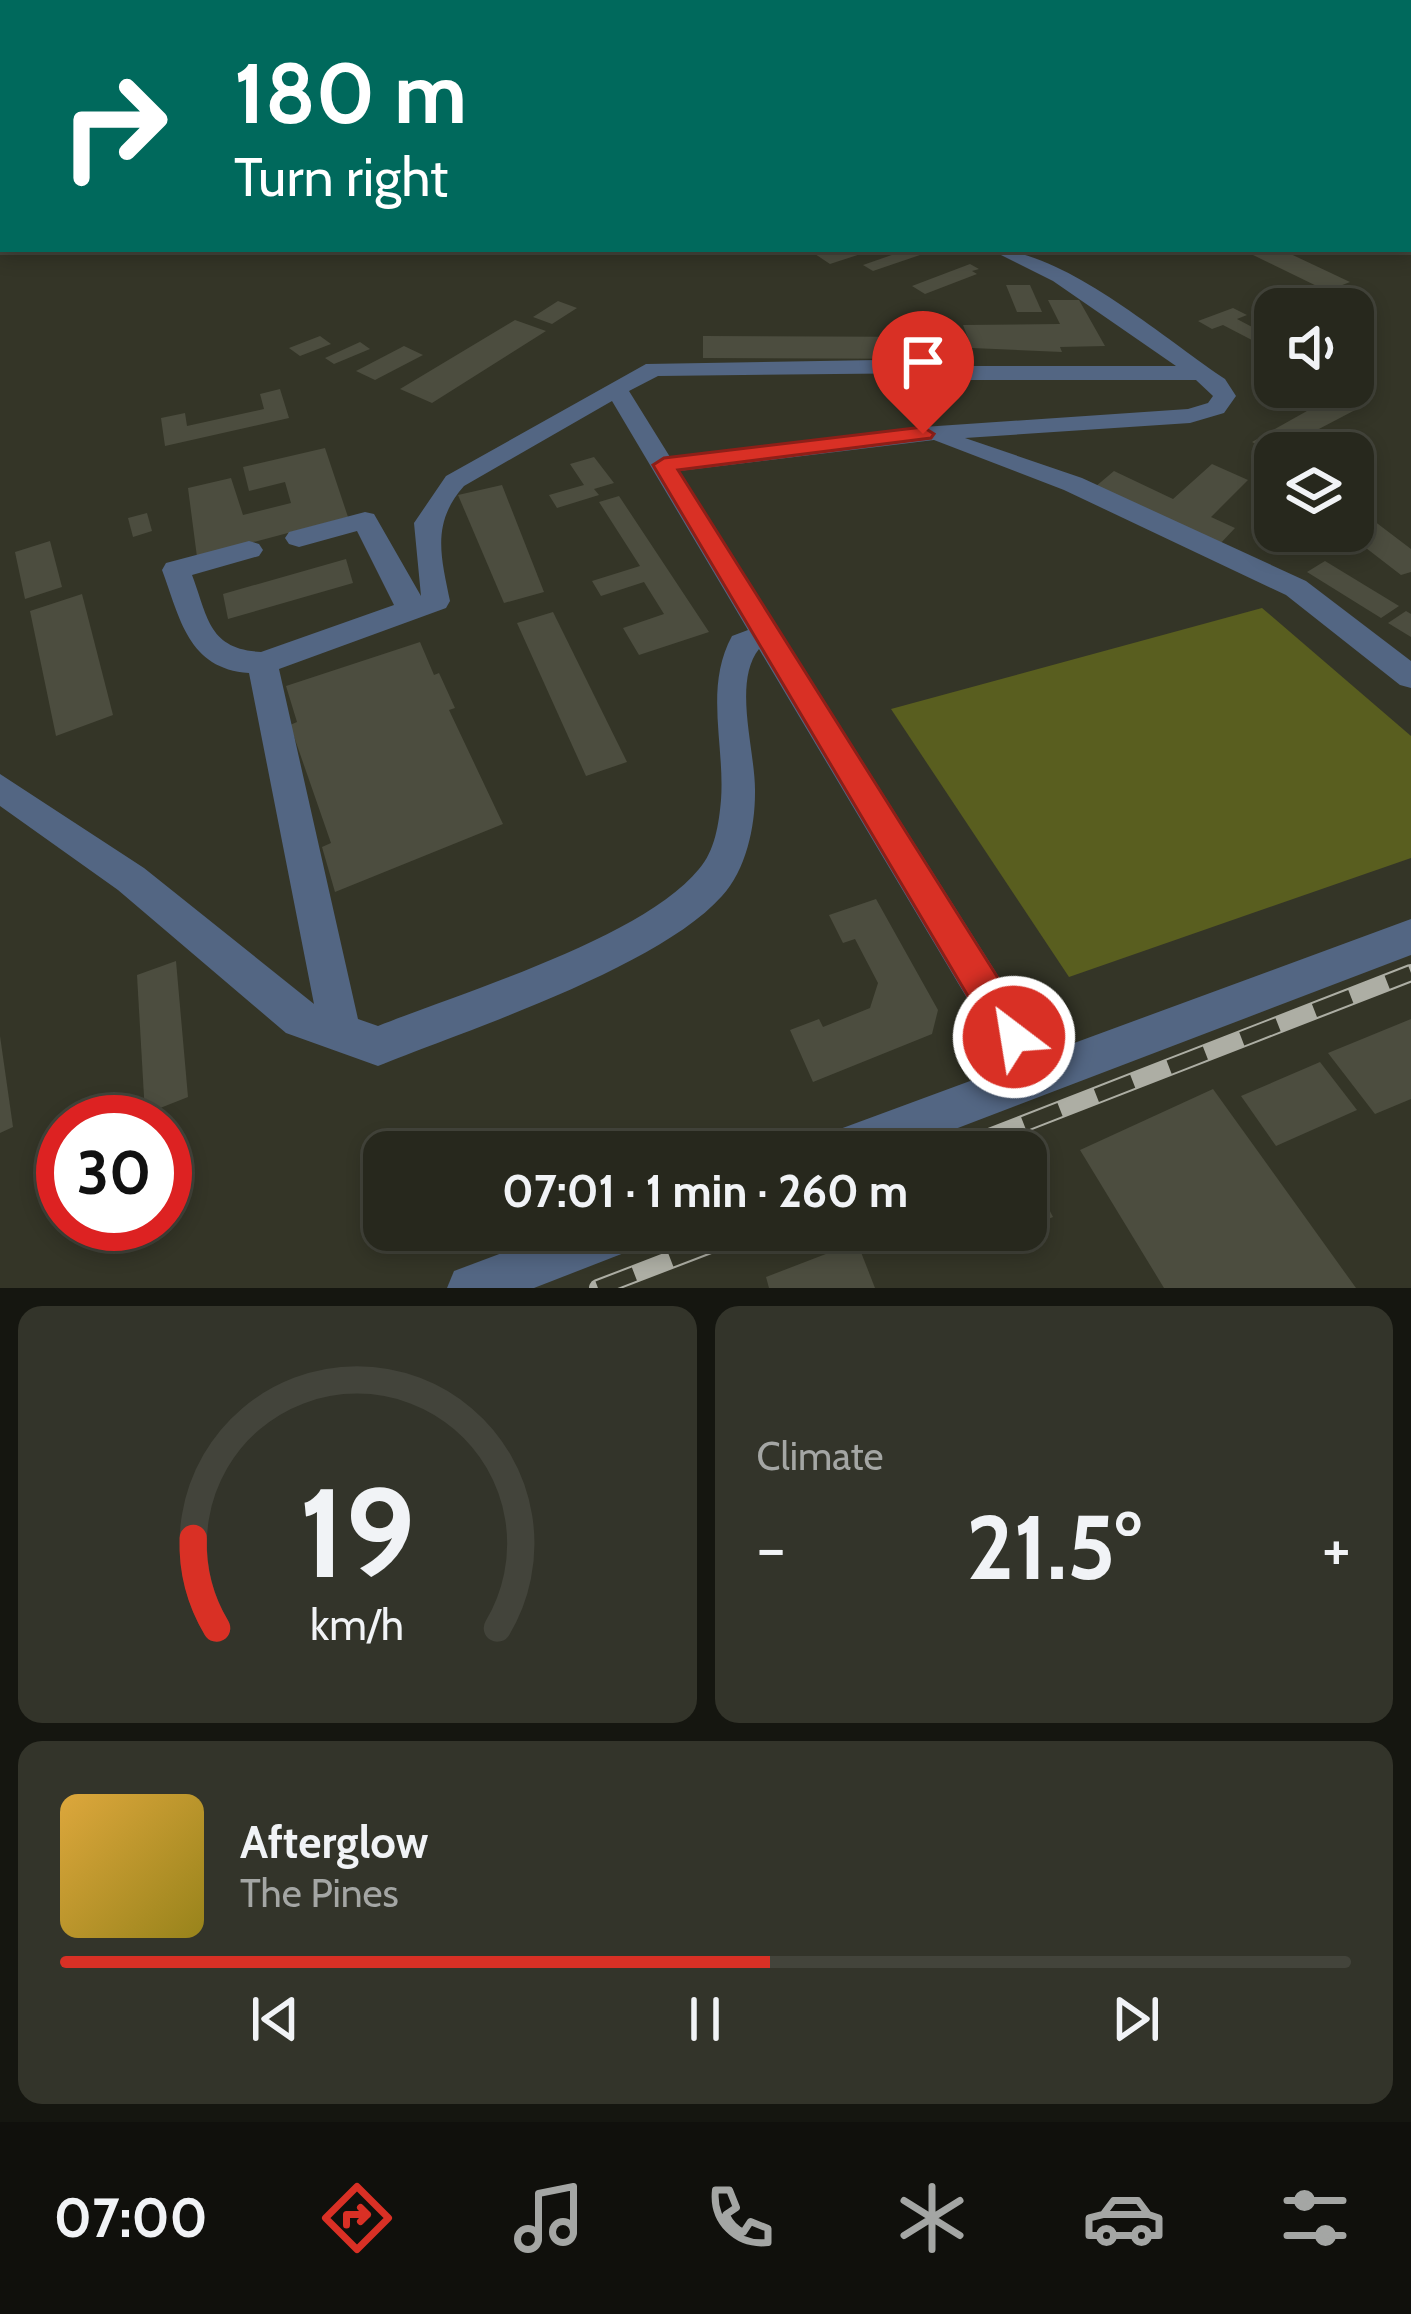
<!DOCTYPE html>
<meta charset="utf-8">
<style>
:root{--surface:#27281d;--page:#33342a;--text:#f1f3f6;--muted:#a4a6a4;--line:#43443b;--accent:#d93025}
body{margin:0;font-family:Cabin,sans-serif;background:var(--page);color:var(--text);height:100vh;display:flex;flex-direction:column;font-size:45px;white-space:nowrap}
*{box-sizing:border-box;margin:0}
p{font-size:39px;color:var(--muted)}
.icon{flex:none;width:66px;height:66px;fill:none;stroke:currentColor;stroke-width:2;stroke-linecap:round;stroke-linejoin:round}
.map{position:relative;height:1288px;overflow:hidden}
.panel{display:flex;flex-direction:column;gap:18px;padding:18px;background:#151610;flex:1}
.panel>*{flex:none}
.hud{position:absolute;left:0px;top:0px;width:1413px;height:252px;box-shadow:0 6px 18px #0003,0 0 0 3px var(--line);background:#00695c;color:#fff;overflow:hidden}
.fabs{position:absolute;left:1254px;top:288px;display:grid;gap:24px}
.fabs a{display:grid;place-items:center;width:120px;height:120px;border-radius:24px;background:var(--surface);box-shadow:0 6px 18px #0003,0 0 0 3px var(--line);font-size:60px}
.speed{position:absolute;left:36px;top:1095px;display:flex;gap:24px;font-size:60px;font-weight:700;text-align:center}
.speed>*{display:grid;place-content:center;width:156px;height:156px;border-radius:50%;background:var(--surface);box-shadow:0 6px 18px #0003,0 0 0 3px var(--line);line-height:1}
.speed .limit{border:18px solid #d22;background:#fff;color:#111}
.pin{position:absolute;display:grid;place-items:center;width:102px;height:102px;color:#fff;margin:-123px -51px;border-radius:50% 50% 50% 0;rotate:-45deg;box-shadow:0 0 12px #0007}
.pin .icon{rotate:45deg}
.me{position:absolute;width:132px;margin:-66px;rotate:329deg;stroke-linejoin:round;filter:drop-shadow(0 0 9px #0008)}
.turn{display:flex;align-items:center;gap:42px;height:252px;padding:0 36px;font-size:54px}
.turn .icon{width:156px;height:156px;stroke-width:2.5}
.turn b{display:block;font-size:84px;line-height:102px}
.big{font-size:90px;font-weight:700;line-height:1.1}
.panel .card{flex:1;display:flex;flex-direction:column;justify-content:center;gap:18px;min-width:0;padding:0 42px;border-radius:24px;background:var(--page)}
.panel .dial{align-items:center;gap:0}
.dial svg{height:312px;overflow:visible;fill:none;stroke:var(--line);stroke-width:7;stroke-linecap:round;text-anchor:middle}
.dial text{fill:var(--text);stroke:none}
.song{display:flex;align-items:center;gap:36px}
.cover{width:144px;height:144px;border-radius:18px;background:linear-gradient(135deg,hsl(40 70% 55%),hsl(50 70% 35%))}
.played{height:12px;border-radius:6px;background:linear-gradient(90deg,var(--accent) 55%,var(--line) 55%)}
.keys{display:flex;justify-content:space-around;direction:ltr}
.heat{display:flex;justify-content:space-between;align-items:center;font-size:66px;direction:ltr}
.panel .tiles{flex:1;display:grid;gap:18px;grid-template-columns:1fr 1fr}
.card:last-child{grid-column:span 2}
.trip{position:absolute;left:363px;top:1131px;width:684px;height:120px;border-radius:24px;background:var(--surface);box-shadow:0 6px 18px #0003,0 0 0 3px var(--line);font-weight:700;line-height:120px;text-align:center}
.dock{display:flex;height:192px;justify-content:space-around;align-items:center;background:#10100c;color:var(--muted)}
.dock .icon{width:84px;height:84px}
.dock .selected{color:var(--accent)}
.dock b{font-size:54px;color:var(--text)}
.map>svg:first-child{display:block}
.green{fill:#595e1f}
.building{fill:#4c4d3f}
.lines{fill:none;stroke-linecap:round;stroke-linejoin:round}
.minor{fill:#536683;fill-rule:evenodd}
.rail-casing{stroke:#adaea4;stroke-width:18}
.rail{stroke:#343527;stroke-width:14;stroke-dasharray:39;stroke-linecap:butt}
.route{fill:#d93025;stroke:#8d1f18;stroke-width:3}
</style>
<div class="map">
<svg width="1411" height="1288" viewBox="0 0 1411 1288">
<rect width="100%" height="100%" fill="#343527"/>
<polygon class="green" points="1262,608 1411,736 1411,858 1069,977 891,709"/>
<g class="building">
<polygon points="850,249 873,250 830,264 815,254"/>
<polygon points="909,249 920,255 873,271 863,265"/>
<polygon points="1280,249 1350,282 1327,291 1253,255"/>
<polygon points="970,264 979,269 972,271 977,274 925,294 912,286"/>
<polygon points="1006,285 1030,285 1042,312 1017,312"/>
<polygon points="1048,300 1079,300 1105,346 1060,347 1062,352 972,348 963,325 1060,324"/>
<polygon points="558,301 577,308 552,324 533,317"/>
<polygon points="1233,308 1247,315 1237,319 1275,339 1275,352 1223,325 1212,329 1198,321"/>
<polygon points="515,320 546,331 432,403 400,389"/>
<polygon points="320,336 331,344 300,356 289,348"/>
<polygon points="703,336 943,337 949,359 703,358"/>
<polygon points="360,342 370,349 334,364 325,358"/>
<polygon points="404,346 423,355 375,380 356,371"/>
<polygon points="1293,387 1317,387 1359,408 1273,453 1252,442 1323,402"/>
<polygon points="280,389 289,418 165,446 161,418 185,413 187,426 264,409 260,394"/>
<polygon points="325,448 348,517 197,557 188,488 231,478 243,515 291,503 285,482 249,491 243,467"/>
<polygon points="594,457 614,483 594,489 599,495 557,508 549,495 584,485 570,464"/>
<polygon points="1212,464 1248,480 1211,517 1235,528 1218,546 1095,487 1114,471 1173,499"/>
<polygon points="502,485 544,592 504,603 458,495"/>
<polygon points="619,496 709,632 639,655 623,628 664,614 644,582 601,596 592,581 640,566 599,502"/>
<polygon points="1353,505 1411,549 1411,572 1401,575 1344,531 1353,531"/>
<polygon points="147,513 152,531 133,537 128,518"/>
<polygon points="50,541 62,587 25,599 15,552"/>
<polygon points="346,559 353,583 228,619 223,594"/>
<polygon points="1325,561 1399,606 1381,618 1307,572"/>
<polygon points="82,594 113,715 56,736 30,611"/>
<polygon points="1406,611 1411,614 1411,637 1388,623"/>
<polygon points="553,612 627,762 586,776 517,623"/>
<polygon points="420,642 434,675 439,673 455,708 449,710 503,824 335,892 322,847 331,843 290,725 297,722 286,686"/>
<polygon points="876,899 938,1010 932,1034 813,1082 790,1030 819,1019 823,1027 870,1008 878,983 855,939 843,943 829,915"/>
<polygon points="176,961 188,1097 145,1114 137,975"/>
<polygon points="1411,1019 1411,1099 1375,1114 1328,1053"/>
<polygon points="0,1036 13,1127 0,1133"/>
<polygon points="1320,1062 1357,1110 1276,1146 1241,1096"/>
<polygon points="1213,1089 1356,1288 1164,1288 1080,1150"/>
<polygon points="1030,1173 1053,1217 1026,1228 1026,1175"/>
<polygon points="857,1242 875,1288 769,1288 766,1277"/>
</g>
<g class="lines">
<g class="minor">
<polygon points="623,0 640,0 643,3 626,3"/>
<rect x="1410" y="45" width="1" height="8"/>
<polygon points="1411,97 1411,106 1410,106 1410,97"/>
<rect x="1410" y="165" width="1" height="11"/>
<path d="M989 249C1063 249 1163 338 1225 379L1236 396 1224 413 1190 423 965 438 1082 478 1306 581 1411 661V688L1400 685 1286 595 1064 490 934 440 679 471 1047 1053 1411 919V955L895 1152H815L821 1136 1008 1067 759 649C732 683 756 752 755 793 755 827 746 870 722 896 659 967 470 1029 378 1066L286 1033 118 890 0 806V774L144 868 314 1004 249 673C188 669 180 618 162 570L166 563 249 541 259 544 263 550 259 556 192 575C208 617 208 649 261 652L394 605 357 531 299 547 289 544 285 538 289 532 365 512 374 514 421 596 414 523 446 476 646 364 935 359 962 366H1176L1053 281ZM935 373 962 380H1196L1213 396 1208 403 1188 409 923 427 670 457 629 391 658 376ZM612 401 748 630 732 636C704 687 725 745 721 800 719 823 715 851 699 869 643 938 463 992 378 1026L358 1019 279 669 446 608 450 601C441 557 431 523 464 486Z"/>
<polygon points="563,1230 649,1230 642,1246 534,1288 447,1288 454,1271"/>
</g>
<defs>
<g id="rail">
<polyline points="951,1152 1411,973"/>
<polyline points="598,1288 749,1230"/>
</g>
</defs>
<use href="#rail" class="rail-casing"/>
<use href="#rail" class="rail"/>
</g>
<polygon class="route" points="923,427 934,434 931,438 678,470 1027,1024 1032,1037 1027,1050 1014,1056 1000,1050 653,465 664,458"/>
</svg>
<div class="fabs">
<a><svg class="icon" aria-label="sound" viewBox="0 0 24 24"><path d="M4 9h4l5-4v14l-5-4H4zM17 9q2 3 0 6"/></svg></a>
<a><svg class="icon" aria-label="layers" viewBox="0 0 24 24"><path d="M12 4l9 5-9 5-9-5zM3 14l9 5 9-5"/></svg></a>
</div>
<div class="speed"><div class="limit">30</div></div>
<div class="pin" style="left:923px;top:434px;background:#d93025"><svg class="icon" aria-label="arrive" viewBox="0 0 24 24"><path d="M6 21V4h12l-3 4 3 4H6"/></svg></div>
<svg class="me" style="left:1014px;top:1037px" viewBox="-20 -20 40 40"><circle r="17" fill="#d93025" stroke="#fff" stroke-width="3"/><path d="M0-11L8 9 0 5-8 9z" fill="#fff"/></svg>
<div class="trip">07:01 · 1 min · 260 m</div>
<div class="hud">
<div class="turn"><svg class="icon" aria-label="right" viewBox="0 0 24 24"><path d="M7 20v-9h11M14 6l5 5-5 5"/></svg><div><b>180 m</b>Turn right</div></div>
</div>
</div>
<section class="panel">
<div class="tiles">
<div class="card dial"><svg viewBox="0 0 100 80">
<path d="M14 69A42 42 0 1 1 86 69"/>
<path d="M14 69A42 42 0 0 1 8 46" stroke="#d93025"/>
<text x="50" y="56" font-size="32" font-weight="700">19</text>
<text x="50" y="72" font-size="11">km/h</text>
</svg></div>
<div class="card"><p>Climate</p>
<div class="heat"><a>−</a><b class="big">21.5°</b><a>+</a></div>
</div>
<div class="card">
<div class="song"><i class="cover"></i><div><b>Afterglow</b><p>The Pines</p></div></div>
<div class="played"></div>
<div class="keys"><svg class="icon" aria-label="previous" viewBox="0 0 24 24"><path d="M18 5L8 12l10 7zM5 5v14"/></svg><svg class="icon" aria-label="pause" viewBox="0 0 24 24"><path d="M8 5v14M16 5v14"/></svg><svg class="icon" aria-label="next" viewBox="0 0 24 24"><path d="M6 5l10 7-10 7zM19 5v14"/></svg></div>
</div>
</div>
</section>
<nav class="dock">
<b>07:00</b>
<svg class="icon selected" aria-label="directions" viewBox="0 0 24 24"><path d="M12 3l9 9-9 9-9-9zM9 14v-3h6M13 9l2 2-2 2"/></svg>
<svg class="icon" aria-label="music" viewBox="0 0 24 24"><path d="M9 18V5l10-2v13"/><circle cx="6" cy="18" r="3"/><circle cx="16" cy="16" r="3"/></svg>
<svg class="icon" aria-label="phone" viewBox="0 0 24 24"><path d="M5 4h4l2 5-3 2q2 4 5 5l2-3 5 2v4C11 20 4 13 5 4z"/></svg>
<svg class="icon" aria-label="climate" viewBox="0 0 24 24"><path d="M12 3v18M4 7l16 10M4 17L20 7"/></svg>
<svg class="icon" aria-label="car" viewBox="0 0 24 24"><path d="M5 17H2v-5l4-1 3-4h7l3 4 3 1v5h-3M9 17h6M6 11h13"/><circle cx="7" cy="17" r="2"/><circle cx="17" cy="17" r="2"/></svg>
<svg class="icon" aria-label="filters" viewBox="0 0 24 24"><path d="M4 7h16M4 17h16"/><circle cx="9" cy="7" r="2"/><circle cx="15" cy="17" r="2"/></svg>
</nav>
